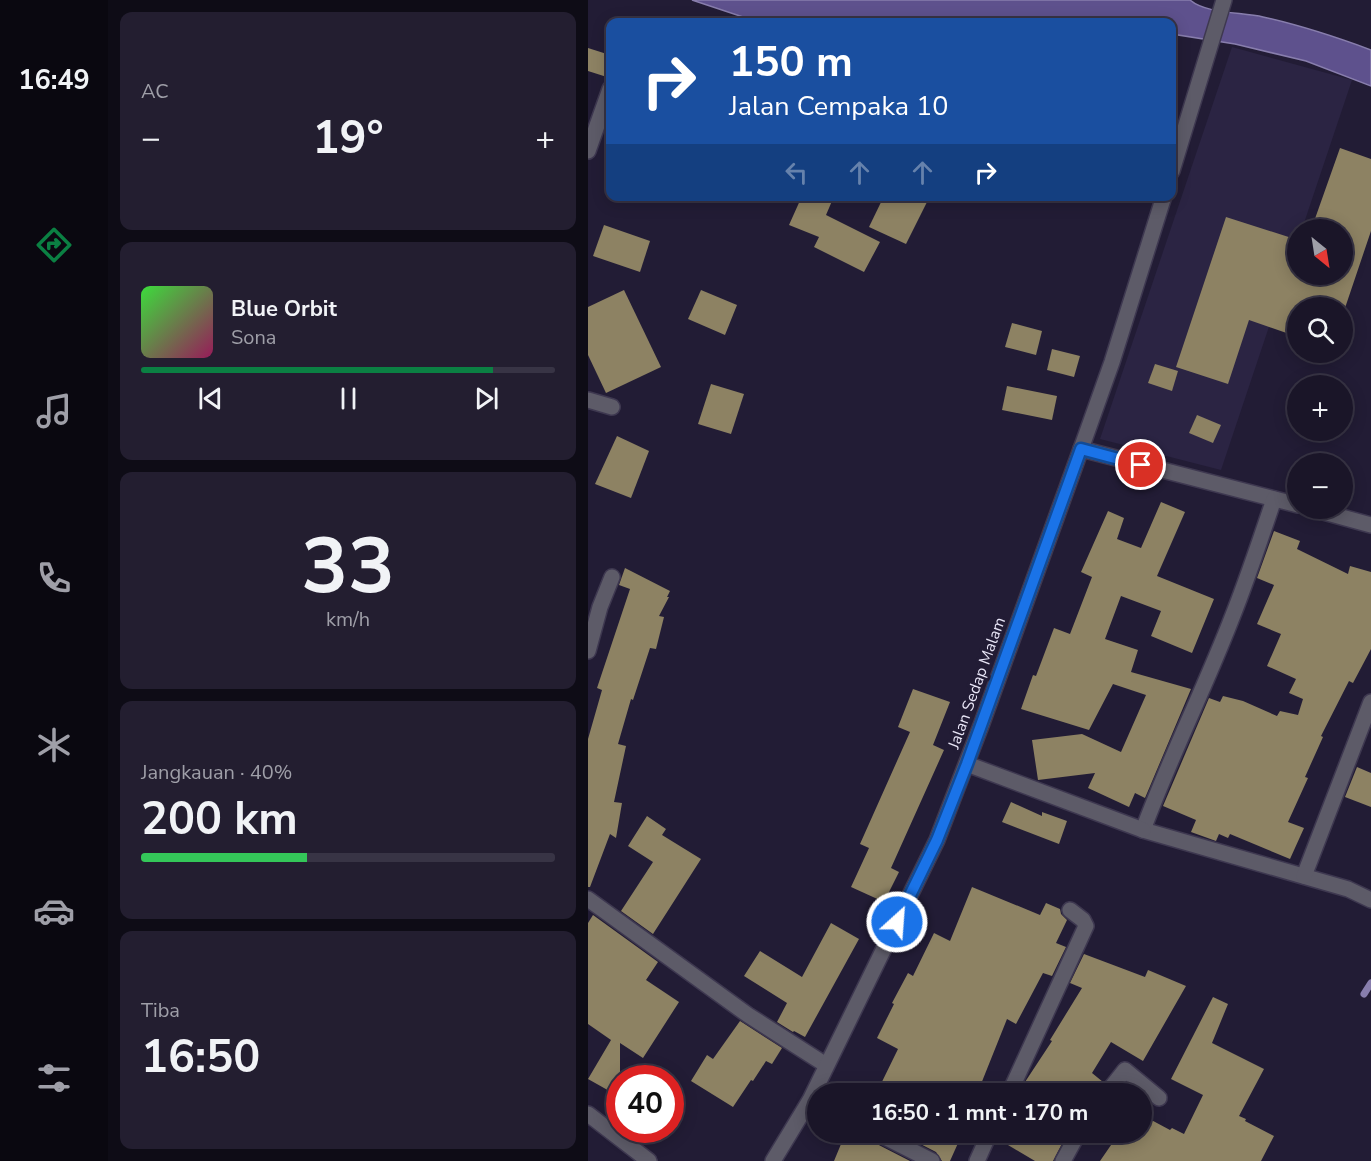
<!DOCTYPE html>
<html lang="id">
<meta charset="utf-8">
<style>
:root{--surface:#1a1528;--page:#231e30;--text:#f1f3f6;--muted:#9f9fa8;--line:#383445;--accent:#0b8043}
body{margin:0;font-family:"Nunito Sans",sans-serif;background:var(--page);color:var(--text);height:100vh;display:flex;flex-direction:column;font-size:22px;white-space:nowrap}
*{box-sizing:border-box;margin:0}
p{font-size:20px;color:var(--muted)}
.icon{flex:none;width:33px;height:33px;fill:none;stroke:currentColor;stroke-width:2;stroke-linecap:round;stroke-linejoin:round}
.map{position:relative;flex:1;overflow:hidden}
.details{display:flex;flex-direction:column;gap:12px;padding:12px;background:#0e0c16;width:480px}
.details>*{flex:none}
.top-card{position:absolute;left:18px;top:18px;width:570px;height:183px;border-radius:12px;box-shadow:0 3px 15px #0003,0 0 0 2px var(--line);background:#1a4fa0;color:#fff;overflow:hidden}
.needle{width:39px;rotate:150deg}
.controls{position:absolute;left:699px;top:219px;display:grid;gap:12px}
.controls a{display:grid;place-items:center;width:66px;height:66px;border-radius:50%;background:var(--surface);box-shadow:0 3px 15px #0003,0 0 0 2px var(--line);font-size:30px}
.speed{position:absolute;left:18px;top:1065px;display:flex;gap:12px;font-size:30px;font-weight:700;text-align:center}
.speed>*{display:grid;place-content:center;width:78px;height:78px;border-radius:50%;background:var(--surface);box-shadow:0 3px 15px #0003,0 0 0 2px var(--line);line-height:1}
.speed .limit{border:9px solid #d22;background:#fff;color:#111}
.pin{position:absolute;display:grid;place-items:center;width:51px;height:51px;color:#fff;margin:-26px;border:3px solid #fff;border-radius:50%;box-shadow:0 2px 6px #0007}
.me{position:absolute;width:66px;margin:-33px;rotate:26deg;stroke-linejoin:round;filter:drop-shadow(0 0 4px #0008)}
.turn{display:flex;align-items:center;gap:21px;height:126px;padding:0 24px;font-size:27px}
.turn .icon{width:78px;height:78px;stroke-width:2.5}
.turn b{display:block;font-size:42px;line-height:51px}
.lanes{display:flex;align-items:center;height:57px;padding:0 24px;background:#0003;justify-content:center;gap:30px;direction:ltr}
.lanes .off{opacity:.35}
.big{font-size:45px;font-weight:700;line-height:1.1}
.details .widget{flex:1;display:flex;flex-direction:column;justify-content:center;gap:9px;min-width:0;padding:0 21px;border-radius:12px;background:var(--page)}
.details .dial{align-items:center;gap:0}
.dial b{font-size:78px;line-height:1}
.song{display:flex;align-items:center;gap:18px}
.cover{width:72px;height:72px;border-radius:9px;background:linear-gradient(135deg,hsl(120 70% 55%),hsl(330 70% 35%))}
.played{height:6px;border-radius:3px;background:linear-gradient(90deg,var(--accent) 85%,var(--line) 85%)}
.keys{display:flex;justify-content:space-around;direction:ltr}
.heat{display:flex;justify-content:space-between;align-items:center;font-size:33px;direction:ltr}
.charge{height:9px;border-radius:4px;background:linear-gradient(90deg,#34c759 40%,var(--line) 0)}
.trip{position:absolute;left:219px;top:1083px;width:345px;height:60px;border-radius:30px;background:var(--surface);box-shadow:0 3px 15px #0003,0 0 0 2px var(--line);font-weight:700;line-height:60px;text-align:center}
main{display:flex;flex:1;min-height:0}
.tabs{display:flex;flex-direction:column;width:108px;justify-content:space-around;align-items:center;background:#0a0810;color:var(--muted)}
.tabs .icon{width:42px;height:42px}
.tabs .current{color:var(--accent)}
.tabs b{font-size:27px;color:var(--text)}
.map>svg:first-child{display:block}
.built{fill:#2b2443}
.water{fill:#5e518d;stroke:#887ead;stroke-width:1.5}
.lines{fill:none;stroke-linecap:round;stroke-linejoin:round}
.stream{stroke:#887ead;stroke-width:7}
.building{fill:#8d8263}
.minor-casing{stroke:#3e3850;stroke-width:18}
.tertiary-casing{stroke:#3e3850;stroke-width:18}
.minor{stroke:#5d5b68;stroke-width:15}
.tertiary{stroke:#5d5b68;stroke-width:15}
.route-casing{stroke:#114b97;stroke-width:15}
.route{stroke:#1a73e8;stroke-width:10}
.labels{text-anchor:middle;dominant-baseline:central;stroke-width:6;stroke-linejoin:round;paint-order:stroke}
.street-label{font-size:16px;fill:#e9e6f7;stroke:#221c35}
</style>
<main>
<nav class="tabs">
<b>16:49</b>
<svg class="icon current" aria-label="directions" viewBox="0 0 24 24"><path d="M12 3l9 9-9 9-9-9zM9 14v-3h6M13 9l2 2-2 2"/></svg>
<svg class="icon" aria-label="music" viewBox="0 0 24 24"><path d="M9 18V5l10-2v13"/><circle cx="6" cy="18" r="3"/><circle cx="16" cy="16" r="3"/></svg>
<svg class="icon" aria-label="phone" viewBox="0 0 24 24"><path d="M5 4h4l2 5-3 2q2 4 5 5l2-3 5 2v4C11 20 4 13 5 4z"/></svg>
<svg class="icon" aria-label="climate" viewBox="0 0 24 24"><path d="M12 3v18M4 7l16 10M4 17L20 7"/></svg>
<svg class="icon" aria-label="car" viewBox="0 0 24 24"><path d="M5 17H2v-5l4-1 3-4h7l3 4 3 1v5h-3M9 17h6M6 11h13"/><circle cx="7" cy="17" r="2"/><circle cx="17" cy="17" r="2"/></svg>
<svg class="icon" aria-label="filters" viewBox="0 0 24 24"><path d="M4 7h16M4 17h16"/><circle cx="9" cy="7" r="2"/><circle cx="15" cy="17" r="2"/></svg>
</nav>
<section class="details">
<div class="widget"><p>AC</p>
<div class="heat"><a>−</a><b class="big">19°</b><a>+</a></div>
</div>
<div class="widget">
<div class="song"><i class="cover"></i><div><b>Blue Orbit</b><p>Sona</p></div></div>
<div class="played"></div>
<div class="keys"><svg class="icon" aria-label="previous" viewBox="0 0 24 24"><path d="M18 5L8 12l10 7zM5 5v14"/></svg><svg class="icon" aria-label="pause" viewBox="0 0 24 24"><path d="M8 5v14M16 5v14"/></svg><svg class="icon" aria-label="next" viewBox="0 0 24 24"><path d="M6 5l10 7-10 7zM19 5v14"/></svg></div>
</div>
<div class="widget dial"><b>33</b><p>km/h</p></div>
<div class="widget"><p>Jangkauan · 40%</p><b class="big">200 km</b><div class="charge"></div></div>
<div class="widget"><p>Tiba</p><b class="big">16:50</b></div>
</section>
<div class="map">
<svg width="783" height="1161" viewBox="0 0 783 1161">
<rect width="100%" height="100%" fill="#221c35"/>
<polygon class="built" points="644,47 764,80 714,229 710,230 709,243 633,470 512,439"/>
<path class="water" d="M104 0H602C618 14 654 12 675 17 711 25 748 37 783 50V86L718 61 647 44 584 34V22L167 21Z"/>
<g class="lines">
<polyline class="stream" points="776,994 783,983"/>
</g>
<g class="building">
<polygon points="0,48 22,55 22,78 0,71"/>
<polygon points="752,148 783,159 783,231 757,308 710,308 710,337 661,320 640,384 588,367 638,217 710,240 710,274 754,274 754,230 723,230"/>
<polygon points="214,196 234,196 244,201 238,215 292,242 276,272 226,247 231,237 201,225"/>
<polygon points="296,196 342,196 318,244 281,227"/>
<polygon points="16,225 62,241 52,272 5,256"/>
<polygon points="36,290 73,367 18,393 0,355 0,307"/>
<polygon points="113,290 149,305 137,335 100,319"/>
<polygon points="424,323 454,331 448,355 417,347"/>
<polygon points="464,349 492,356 486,377 459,370"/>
<polygon points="567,364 590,371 584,391 560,383"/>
<polygon points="123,384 156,394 143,434 110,424"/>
<polygon points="419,386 469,396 464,420 414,410"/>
<polygon points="609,415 633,425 625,443 601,433"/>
<polygon points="29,436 61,451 43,498 7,484"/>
<polygon points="573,502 597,512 569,576 626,599 604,653 563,636 573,611 533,596 517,639 550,650 543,672 603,689 557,798 547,793 541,807 500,788 507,773 450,780 444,740 494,734 533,752 558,695 525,684 501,730 433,709 445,675 448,676 466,628 482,634 504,577 493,572 520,511 536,518 529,539 553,548"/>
<polygon points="686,531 712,541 709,549 760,574 762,566 783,572 783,649 765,683 761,681 733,736 735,737 717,777 720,778 700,822 716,828 702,859 642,834 640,838 631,834 628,841 603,832 608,820 575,806 621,698 632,702 635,696 655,701 689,716 692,711 710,715 715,699 701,693 708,679 679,666 693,634 669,624 686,585 669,578"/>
<polygon points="37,568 82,591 79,597 81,597 71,616 76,617 68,649 62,648 45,700 43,699 30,744 38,746 26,802 34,803 28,838 22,834 2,887 0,887 0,739 14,690 9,688 42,589 31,585"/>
<polygon points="325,689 362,702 345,745 356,750 303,868 311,872 296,902 263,887 281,848 272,844 322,732 310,727"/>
<polygon points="769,767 783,773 783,807 757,797"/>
<polygon points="423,802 454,816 454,812 479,821 471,844 414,822"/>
<polygon points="59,816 78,829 74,835 113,859 65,934 33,911 65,862 40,846"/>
<polygon points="384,887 452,915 458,903 472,909 473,914 479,920 468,943 478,947 464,976 455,973 428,1024 419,1019 389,1094 345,1094 325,1085 321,1094 288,1094 310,1049 289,1038 306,1004 304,1003 320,973 325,976 346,933 362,941"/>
<polygon points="5,915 70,962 58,980 91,1002 55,1058 32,1043 32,1097 0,1079 23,1040 0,1024 0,923"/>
<polygon points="243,923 271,939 217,1037 206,1031 205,1032 189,1022 199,1003 156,976 172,951 214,977"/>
<polygon points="496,954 557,977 560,970 598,986 555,1061 523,1042 504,1073 515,1082 508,1094 454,1094 437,1082 464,1041 462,1040 494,988 482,983"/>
<polygon points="625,997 640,1004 624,1043 676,1069 651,1116 658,1119 657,1121 686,1136 673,1161 512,1161 532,1132 554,1132 554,1115 582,1130 584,1128 596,1134 615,1095 583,1079"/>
<polygon points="152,1021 194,1048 184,1064 178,1061 165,1081 163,1080 145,1107 103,1081 119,1055 125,1059"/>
<polygon points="258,1132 277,1132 283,1141 322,1161 246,1161"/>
<polygon points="309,1132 375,1132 362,1161 354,1161 348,1152"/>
<polygon points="412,1132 480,1132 465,1161 447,1161 410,1139"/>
</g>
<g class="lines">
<defs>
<g id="minor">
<polyline points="0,151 22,89"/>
<polyline points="0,400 24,407"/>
<polyline points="493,449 710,505"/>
<path d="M686 499C673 538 660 577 645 615 617 688 582 757 555 830L760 889 783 900"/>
<polyline points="721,508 783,525"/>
<polyline points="0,651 12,607 24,577"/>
<polyline points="379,764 555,830"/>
<polyline points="716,876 783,702"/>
<polyline points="0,899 160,1015 238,1065"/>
<polyline points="421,1094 498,926 495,920 482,910"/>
<polyline points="518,1094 537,1070 571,1098"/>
<polyline points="287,1132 344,1161"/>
<polyline points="389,1161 402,1132"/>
<polyline points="475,1161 491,1132"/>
</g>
<g id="tertiary">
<polyline points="584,171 636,0"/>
<polyline points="0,1114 61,1161"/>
<polyline points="185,1161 222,1100 349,840 394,723 493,449 524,362 576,196"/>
</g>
</defs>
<use href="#minor" class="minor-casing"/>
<use href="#tertiary" class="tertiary-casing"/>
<use href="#minor" class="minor"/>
<use href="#tertiary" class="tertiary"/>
</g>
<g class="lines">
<defs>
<polyline id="route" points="309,922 349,840 379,764 493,449 553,465"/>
</defs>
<use href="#route" class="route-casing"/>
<use href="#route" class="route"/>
</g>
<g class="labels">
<g class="street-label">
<text transform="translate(389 683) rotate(-70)">Jalan Sedap Malam</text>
</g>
</g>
</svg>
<div class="controls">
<a><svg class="needle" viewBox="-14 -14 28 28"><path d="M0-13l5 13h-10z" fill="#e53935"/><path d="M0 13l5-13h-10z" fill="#9f9fa8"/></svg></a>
<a><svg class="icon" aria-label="search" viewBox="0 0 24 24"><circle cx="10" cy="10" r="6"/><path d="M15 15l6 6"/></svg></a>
<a>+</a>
<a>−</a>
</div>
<div class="speed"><div class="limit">40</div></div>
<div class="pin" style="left:553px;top:465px;background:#d93025"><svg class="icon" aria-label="arrive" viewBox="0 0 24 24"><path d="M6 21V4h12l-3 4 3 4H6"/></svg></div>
<svg class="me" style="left:309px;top:922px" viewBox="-20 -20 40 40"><circle r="17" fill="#1a73e8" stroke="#fff" stroke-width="3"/><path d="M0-11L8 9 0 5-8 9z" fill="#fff"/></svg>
<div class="trip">16:50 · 1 mnt · 170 m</div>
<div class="top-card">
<div class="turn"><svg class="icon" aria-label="right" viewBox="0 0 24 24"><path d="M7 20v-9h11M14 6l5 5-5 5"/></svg><div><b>150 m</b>Jalan Cempaka 10</div></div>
<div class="lanes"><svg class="icon off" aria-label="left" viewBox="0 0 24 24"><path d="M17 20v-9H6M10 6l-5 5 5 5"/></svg><svg class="icon off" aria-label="ahead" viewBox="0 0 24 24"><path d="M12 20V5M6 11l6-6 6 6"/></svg><svg class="icon off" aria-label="ahead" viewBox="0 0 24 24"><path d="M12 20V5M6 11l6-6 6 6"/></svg><svg class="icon" aria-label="right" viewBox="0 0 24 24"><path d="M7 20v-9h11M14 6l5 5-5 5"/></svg></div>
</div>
</div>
</main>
